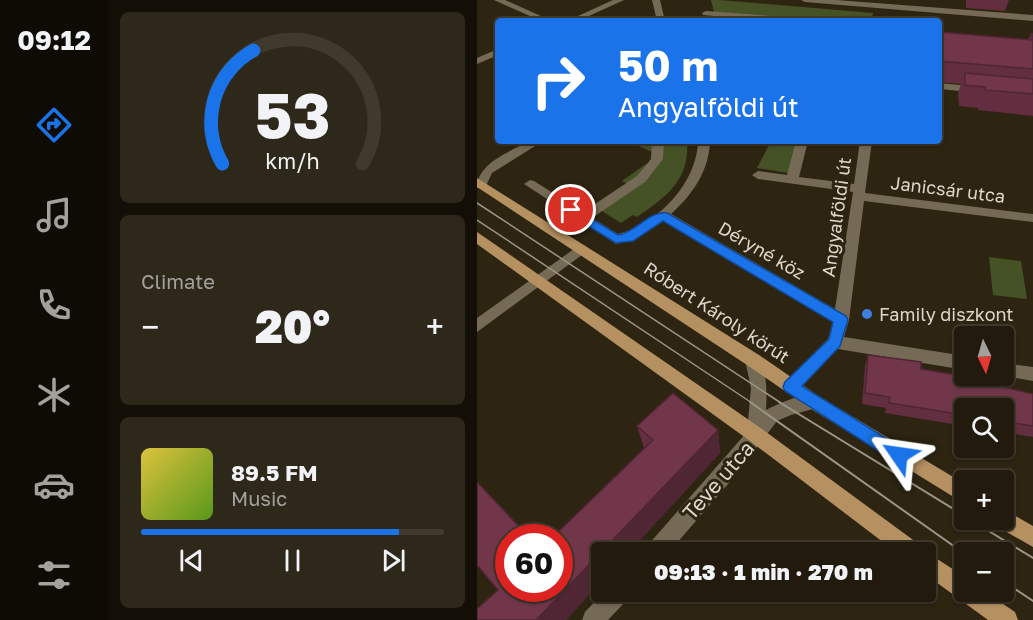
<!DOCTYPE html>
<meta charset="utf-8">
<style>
:root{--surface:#221b0d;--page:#2e281b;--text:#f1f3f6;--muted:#a2a19d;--line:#3f392e;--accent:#1a73e8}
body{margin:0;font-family:"Golos Text",sans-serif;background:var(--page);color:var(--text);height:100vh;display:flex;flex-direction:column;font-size:22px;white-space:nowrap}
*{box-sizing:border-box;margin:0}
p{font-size:20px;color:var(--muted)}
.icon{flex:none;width:33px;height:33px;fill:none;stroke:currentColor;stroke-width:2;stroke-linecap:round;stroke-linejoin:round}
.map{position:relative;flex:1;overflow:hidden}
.drawer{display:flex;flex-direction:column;gap:12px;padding:12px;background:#130f07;width:369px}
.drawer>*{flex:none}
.top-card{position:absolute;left:18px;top:18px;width:447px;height:126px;border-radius:6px;box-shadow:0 2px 4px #0004,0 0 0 2px var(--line);background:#1a73e8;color:#fff;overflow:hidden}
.needle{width:39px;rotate:175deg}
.controls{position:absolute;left:477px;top:326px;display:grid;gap:12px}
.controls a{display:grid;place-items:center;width:60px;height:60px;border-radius:6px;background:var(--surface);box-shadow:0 2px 4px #0004,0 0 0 2px var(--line);font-size:30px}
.speed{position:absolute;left:18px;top:524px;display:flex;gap:12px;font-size:30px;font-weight:700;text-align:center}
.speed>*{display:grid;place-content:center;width:78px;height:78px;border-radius:50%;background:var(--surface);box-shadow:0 2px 4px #0004,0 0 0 2px var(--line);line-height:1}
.speed .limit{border:9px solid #d22;background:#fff;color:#111}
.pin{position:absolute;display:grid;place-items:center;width:51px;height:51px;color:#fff;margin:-26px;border:3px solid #fff;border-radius:50%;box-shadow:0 2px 6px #0007}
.me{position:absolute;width:66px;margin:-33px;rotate:302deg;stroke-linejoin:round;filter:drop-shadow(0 0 4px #0008)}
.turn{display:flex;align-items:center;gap:21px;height:126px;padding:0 24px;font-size:27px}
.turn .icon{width:78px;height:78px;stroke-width:2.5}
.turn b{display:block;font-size:42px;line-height:51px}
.big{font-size:45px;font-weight:800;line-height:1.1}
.drawer .card{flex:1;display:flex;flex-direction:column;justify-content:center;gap:9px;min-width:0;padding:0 21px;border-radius:9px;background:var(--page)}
.drawer .dial{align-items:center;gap:0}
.dial svg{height:156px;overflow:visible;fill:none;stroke:var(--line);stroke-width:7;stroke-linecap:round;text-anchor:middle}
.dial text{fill:var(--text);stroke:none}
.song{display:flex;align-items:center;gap:18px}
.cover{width:72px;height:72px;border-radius:9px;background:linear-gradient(135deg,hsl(50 70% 55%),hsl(90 70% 35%))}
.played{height:6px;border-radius:3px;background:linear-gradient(90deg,var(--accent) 85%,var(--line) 85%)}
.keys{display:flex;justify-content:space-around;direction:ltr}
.heat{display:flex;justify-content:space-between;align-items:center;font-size:33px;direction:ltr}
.trip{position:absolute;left:114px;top:542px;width:345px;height:60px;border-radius:6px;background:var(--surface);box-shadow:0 2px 4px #0004,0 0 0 2px var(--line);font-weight:800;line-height:60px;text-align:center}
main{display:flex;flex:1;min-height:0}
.menu{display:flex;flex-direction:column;width:108px;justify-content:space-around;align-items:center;background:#0e0b05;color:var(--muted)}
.menu .icon{width:42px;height:42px}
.menu .on{color:var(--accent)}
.menu b{font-size:27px;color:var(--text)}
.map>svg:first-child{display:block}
.green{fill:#455226}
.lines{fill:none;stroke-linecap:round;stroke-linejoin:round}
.minor{fill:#756a55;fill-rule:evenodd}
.major{fill:#b59060;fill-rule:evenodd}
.tram-far1{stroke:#9d9587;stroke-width:1.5}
.tram{stroke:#9d9587;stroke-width:2}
.wall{fill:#622e40}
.shaded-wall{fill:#502634}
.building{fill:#72364b;stroke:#502634;stroke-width:1.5}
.route{fill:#1a73e8;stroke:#114b97;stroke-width:1.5}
.shop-dot{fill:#3f7fe0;stroke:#2d2411;stroke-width:2}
.labels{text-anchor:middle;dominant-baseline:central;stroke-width:6;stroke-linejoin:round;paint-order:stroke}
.street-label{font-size:18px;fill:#ded7cc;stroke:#2d2411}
.poi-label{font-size:18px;fill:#ded7cc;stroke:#2d2411;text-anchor:start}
.near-street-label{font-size:21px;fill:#ded7cc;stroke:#2d2411}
</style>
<main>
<nav class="menu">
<b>09:12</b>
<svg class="icon on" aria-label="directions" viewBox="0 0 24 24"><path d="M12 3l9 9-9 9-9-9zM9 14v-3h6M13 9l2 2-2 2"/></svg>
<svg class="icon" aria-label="music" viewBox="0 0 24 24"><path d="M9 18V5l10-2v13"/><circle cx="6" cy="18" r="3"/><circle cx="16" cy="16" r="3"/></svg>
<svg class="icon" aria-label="phone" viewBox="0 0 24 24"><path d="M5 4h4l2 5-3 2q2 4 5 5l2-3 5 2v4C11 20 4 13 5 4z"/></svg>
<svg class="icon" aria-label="climate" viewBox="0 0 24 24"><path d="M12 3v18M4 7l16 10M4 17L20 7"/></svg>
<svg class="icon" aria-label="car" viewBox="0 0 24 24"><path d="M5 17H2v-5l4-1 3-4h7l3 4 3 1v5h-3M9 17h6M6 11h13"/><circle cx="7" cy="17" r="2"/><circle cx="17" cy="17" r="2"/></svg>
<svg class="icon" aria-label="filters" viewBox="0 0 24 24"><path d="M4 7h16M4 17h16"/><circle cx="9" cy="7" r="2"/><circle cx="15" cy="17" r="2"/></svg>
</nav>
<section class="drawer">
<div class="card dial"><svg viewBox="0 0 100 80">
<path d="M14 69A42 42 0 1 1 86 69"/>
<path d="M14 69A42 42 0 0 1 30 11" stroke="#1a73e8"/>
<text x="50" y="56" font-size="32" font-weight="700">53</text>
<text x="50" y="72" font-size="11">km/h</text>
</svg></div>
<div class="card"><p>Climate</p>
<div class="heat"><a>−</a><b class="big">20°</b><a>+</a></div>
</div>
<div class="card">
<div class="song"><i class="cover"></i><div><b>89.5 FM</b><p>Music</p></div></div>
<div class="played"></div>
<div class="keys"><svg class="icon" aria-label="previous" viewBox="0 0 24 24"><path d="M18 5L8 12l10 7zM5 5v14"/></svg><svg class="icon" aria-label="pause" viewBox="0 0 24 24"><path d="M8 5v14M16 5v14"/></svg><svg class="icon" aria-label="next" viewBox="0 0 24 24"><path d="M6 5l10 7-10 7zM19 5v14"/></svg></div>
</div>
</section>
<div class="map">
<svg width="556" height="620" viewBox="0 0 556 620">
<rect width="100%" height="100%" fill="#2d2411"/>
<g class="green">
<polygon points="234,0 243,0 396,13 394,21 338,21 237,12"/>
<path d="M150 141H210C213 180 189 197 160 217L156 215 144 223 120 208 153 185 145 181 169 164 174 165 180 154Z"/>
<polygon points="293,143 319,146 311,173 280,168"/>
<polygon points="512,257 544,261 550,299 516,295"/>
</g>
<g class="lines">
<g class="minor">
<polygon points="17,0 28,0 75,21 64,21"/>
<polygon points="136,0 147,0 101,21 90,21"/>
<polygon points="175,0 183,0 188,21 180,21"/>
<polygon points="324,0 359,0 556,15 556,21 328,2"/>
<polygon points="229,11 323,18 327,21 293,21 226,15 225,13"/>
<polygon points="21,49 21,55 0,64 0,58"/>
<polygon points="462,83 504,87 509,90 504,93 462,89"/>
<path d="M52 141H66L15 173 8 188H0C0 163 33 152 52 141Z"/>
<path d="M175 141H187L186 159 168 182 115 218 141 234C181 224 220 183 221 141H233C232 171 216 194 194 214L358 309 376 192 281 179 275 175 281 171 310 175 319 141H331L322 177 377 184 383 141H395L388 193 556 214V222L387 201 372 320 367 337 488 356V370L361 349 320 392 314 394 308 392 306 387 308 382 351 339 356 322 187 221 158 239 139 244 47 184 53 180 57 181 106 212 160 176 174 159Z"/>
<polygon points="104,244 109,246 111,249 109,252 0,332 0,318"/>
<path d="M276 353 282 355C290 372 290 392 289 410 304 403 327 391 343 397L346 402 343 407 314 415 300 421 258 476 192 552H168L171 545 270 432 274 388 268 360 270 355Z"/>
<polygon points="526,363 556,367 556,381 521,375 526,375"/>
<polygon points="128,591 154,591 151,599 131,620 105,620 108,612"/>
</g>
<g class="major">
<polygon points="0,178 282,355 343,397 488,484 488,504 331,407 270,365 0,187"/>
<polygon points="0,232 285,429 443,545 446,551 448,551 488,577 488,591 507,591 538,612 541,620 511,620 448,574 448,552 419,552 273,441 0,244"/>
<polygon points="526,509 556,526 556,547 519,526 516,519 526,519"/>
</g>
<g class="tram-far1">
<polyline points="0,203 304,403"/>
<polyline points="0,220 275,403"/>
</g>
<g class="tram">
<polyline points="273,402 488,554"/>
<polyline points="302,402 488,516"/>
<polyline points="492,519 556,558"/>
<polyline points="526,581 556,601"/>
</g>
</g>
<g class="wall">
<polygon points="489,0 532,0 528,11 489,8"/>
<polygon points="462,32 551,40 554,34 556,34 556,116 501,110 501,108 482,106 481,93 484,84 462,82"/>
<polygon points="391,355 444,369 556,394 556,437 526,432 526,408 488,408 488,426 408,413 409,408 385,404 388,366"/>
<polygon points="196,393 241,430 243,453 152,552 124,552 124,581 89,620 0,620 0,609 21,590 0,565 0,482 52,537 32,537 32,588 82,588 82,537 76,537 167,448 160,426"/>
</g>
<polygon class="shaded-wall" points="241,430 243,453 152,552 124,552 124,581 89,620 59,620"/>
<g class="building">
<polygon points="462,32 556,40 554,34 556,34 556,69 462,61"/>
<polygon points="488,73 556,79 556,94 508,90 508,87 488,85"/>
<polygon points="391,355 444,362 444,369 522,382 522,386 556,394 556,426 526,421 526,408 488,408 488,415 412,403 413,397 388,393"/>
<polygon points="196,393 241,430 59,620 0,620 0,609 21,590 0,565 0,482 52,537 32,537 32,588 82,588 82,537 76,537 176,440 160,426"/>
</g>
<path class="route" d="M94 206 141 235C158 233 173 210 190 213L369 316 371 320 363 346 325 386 428 450 431 455 428 461 422 463 417 461 308 391 306 387 308 382 352 339 356 322 186 221 156 241 139 243 90 213 88 210Z"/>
<circle class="shop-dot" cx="390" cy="314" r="6"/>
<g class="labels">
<g class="street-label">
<text transform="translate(471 189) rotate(7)">Janicsár utca</text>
<text transform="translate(359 217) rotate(-82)">Angyalföldi út</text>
<text transform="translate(285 250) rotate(30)">Déryné köz</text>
<text transform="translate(240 312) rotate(33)">Róbert Károly körút</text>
</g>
<g class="poi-label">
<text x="402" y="314">Family diszkont</text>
</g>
<g class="near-street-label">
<text transform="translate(241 480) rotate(-49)">Teve utca</text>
</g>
</g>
</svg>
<div class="controls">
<a><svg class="needle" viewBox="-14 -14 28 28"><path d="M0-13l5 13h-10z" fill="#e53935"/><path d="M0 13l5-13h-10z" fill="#a2a19d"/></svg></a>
<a><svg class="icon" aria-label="search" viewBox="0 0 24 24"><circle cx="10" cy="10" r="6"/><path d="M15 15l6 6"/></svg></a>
<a>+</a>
<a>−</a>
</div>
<div class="speed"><div class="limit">60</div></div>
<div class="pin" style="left:94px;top:210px;background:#d93025"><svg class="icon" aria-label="arrive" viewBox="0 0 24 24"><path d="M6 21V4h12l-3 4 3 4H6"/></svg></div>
<svg class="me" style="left:422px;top:455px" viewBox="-20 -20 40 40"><path d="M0-17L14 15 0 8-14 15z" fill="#1a73e8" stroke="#fff" stroke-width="4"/></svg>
<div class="trip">09:13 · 1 min · 270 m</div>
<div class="top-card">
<div class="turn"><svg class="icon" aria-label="right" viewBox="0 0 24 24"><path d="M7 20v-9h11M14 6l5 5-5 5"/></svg><div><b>50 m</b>Angyalföldi út</div></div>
</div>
</div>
</main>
